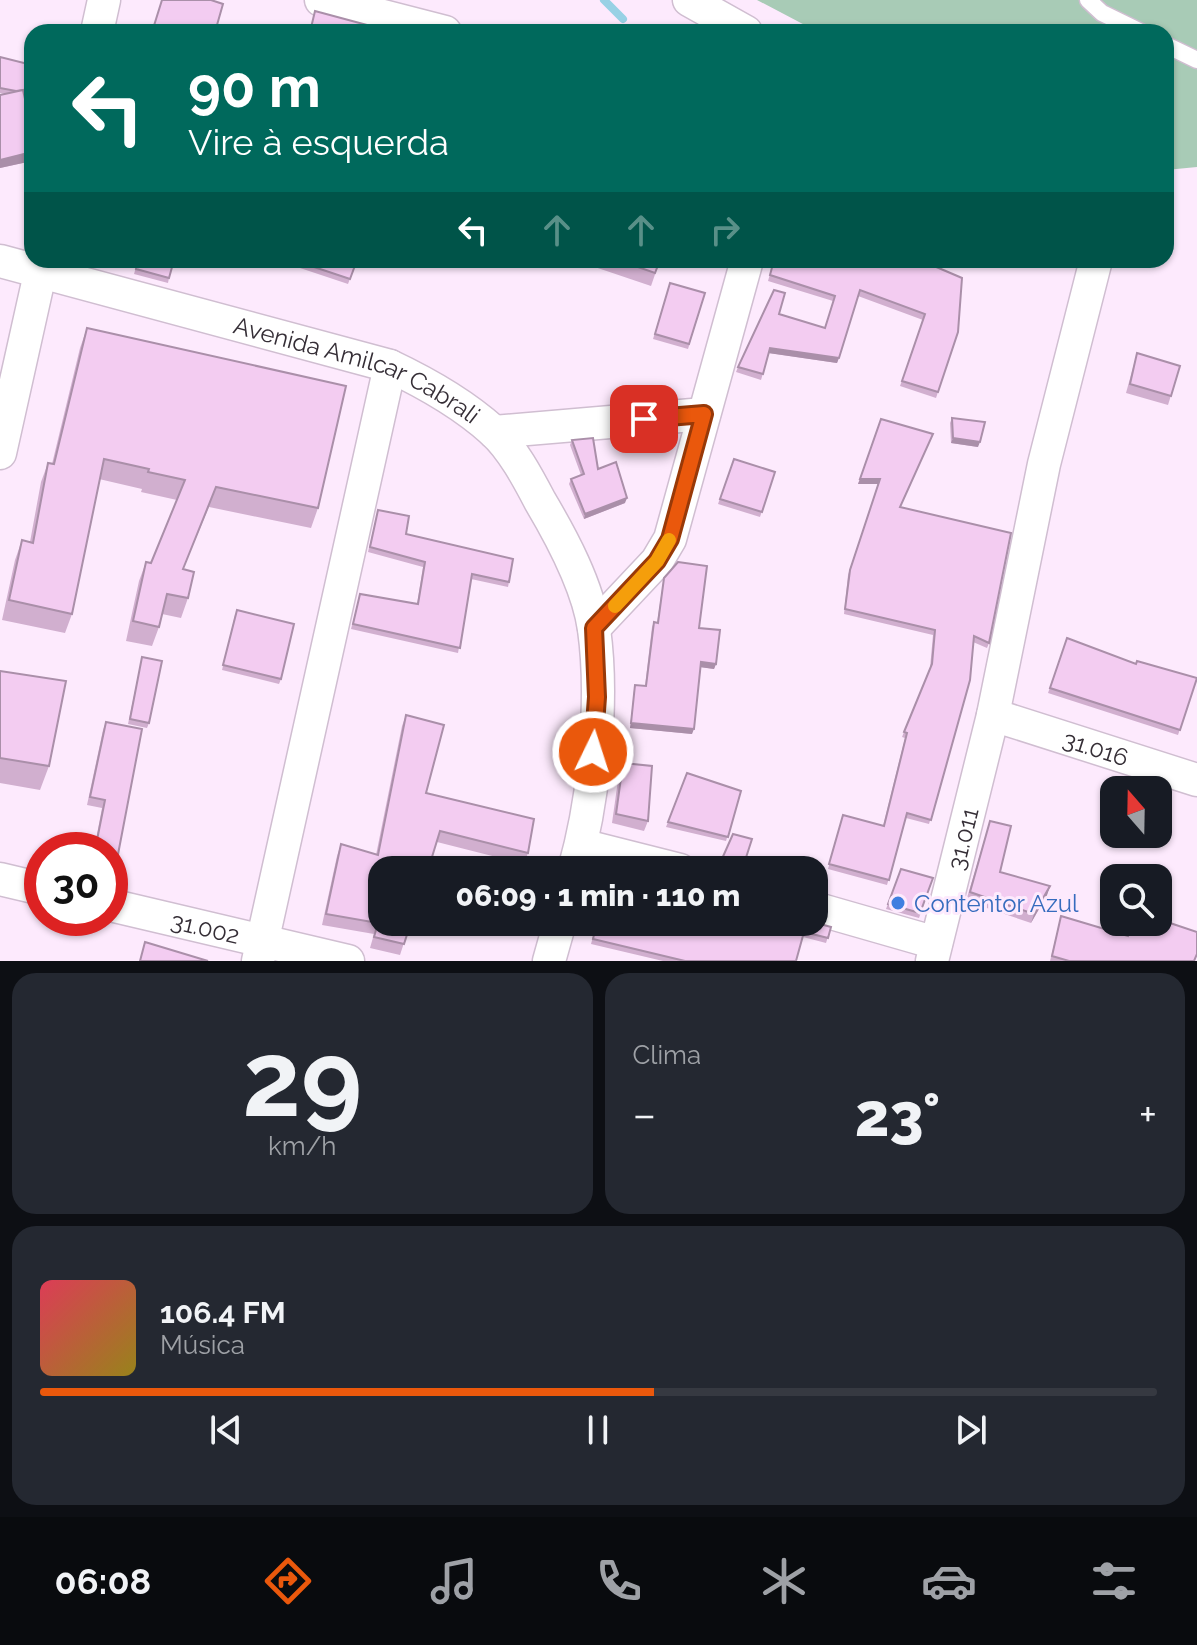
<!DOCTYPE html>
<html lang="pt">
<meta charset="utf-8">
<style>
:root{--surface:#171b24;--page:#242831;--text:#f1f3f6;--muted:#9ea1a6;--line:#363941;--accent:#ea580c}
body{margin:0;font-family:Raleway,sans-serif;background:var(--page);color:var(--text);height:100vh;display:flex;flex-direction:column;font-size:30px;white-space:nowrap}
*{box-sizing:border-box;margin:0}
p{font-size:26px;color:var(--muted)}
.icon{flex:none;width:44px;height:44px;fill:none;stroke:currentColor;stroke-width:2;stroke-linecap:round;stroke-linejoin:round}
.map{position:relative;height:961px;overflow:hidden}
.drawer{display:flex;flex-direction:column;gap:12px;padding:12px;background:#0d0f14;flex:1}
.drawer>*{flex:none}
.guide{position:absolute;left:24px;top:24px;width:1150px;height:244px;border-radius:24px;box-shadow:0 2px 6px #0004;background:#00695c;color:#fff;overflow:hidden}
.needle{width:52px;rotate:340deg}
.controls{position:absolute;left:1100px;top:776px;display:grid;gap:16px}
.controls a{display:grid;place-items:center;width:72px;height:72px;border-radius:16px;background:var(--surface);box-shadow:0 2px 6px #0004;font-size:40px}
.speed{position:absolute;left:24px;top:832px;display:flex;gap:16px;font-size:40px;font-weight:700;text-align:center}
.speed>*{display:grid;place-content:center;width:104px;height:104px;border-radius:50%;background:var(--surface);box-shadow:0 2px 6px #0004;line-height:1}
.speed .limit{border:12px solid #d22;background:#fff;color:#111}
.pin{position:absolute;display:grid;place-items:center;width:68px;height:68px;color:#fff;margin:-34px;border-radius:16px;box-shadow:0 4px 12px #0006}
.me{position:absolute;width:88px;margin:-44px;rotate:4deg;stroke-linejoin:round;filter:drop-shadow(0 0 6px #0008)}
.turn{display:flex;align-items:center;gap:28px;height:168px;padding:0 32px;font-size:36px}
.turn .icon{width:104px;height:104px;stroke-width:2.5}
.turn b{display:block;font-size:56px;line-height:68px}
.lanes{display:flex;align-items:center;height:76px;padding:0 32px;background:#0003;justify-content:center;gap:40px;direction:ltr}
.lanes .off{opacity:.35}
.big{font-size:60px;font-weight:800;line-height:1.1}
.drawer .tile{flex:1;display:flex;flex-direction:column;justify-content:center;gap:12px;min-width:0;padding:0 28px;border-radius:24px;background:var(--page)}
.drawer .dial{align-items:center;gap:0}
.dial b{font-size:104px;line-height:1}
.song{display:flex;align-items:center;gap:24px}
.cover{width:96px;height:96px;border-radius:12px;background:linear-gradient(135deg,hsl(350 70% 55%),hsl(50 70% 35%))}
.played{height:8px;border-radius:4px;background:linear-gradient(90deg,var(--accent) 55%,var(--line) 55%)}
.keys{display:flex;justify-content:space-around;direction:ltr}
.heat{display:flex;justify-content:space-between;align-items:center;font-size:44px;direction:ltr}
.drawer .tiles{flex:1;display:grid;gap:12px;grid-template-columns:1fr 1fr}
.tile:last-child{grid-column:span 2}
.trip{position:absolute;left:368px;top:856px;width:460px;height:80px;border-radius:24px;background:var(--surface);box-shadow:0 2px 6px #0004;font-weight:800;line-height:80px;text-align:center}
.tab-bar{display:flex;height:128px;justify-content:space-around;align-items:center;background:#090b0e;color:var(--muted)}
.tab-bar .icon{width:56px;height:56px}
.tab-bar .selected{color:var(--accent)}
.tab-bar b{font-size:36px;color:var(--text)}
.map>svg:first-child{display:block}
.green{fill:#a8cbb6}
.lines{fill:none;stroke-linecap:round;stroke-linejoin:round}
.stream{stroke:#98d1e5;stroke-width:8}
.service-casing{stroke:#d0bed1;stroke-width:19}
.minor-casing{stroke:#d0bed1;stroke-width:35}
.service{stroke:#fff;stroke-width:16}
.minor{stroke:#fff;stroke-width:32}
.wall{fill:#d1afcf}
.shaded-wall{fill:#aa8fa9}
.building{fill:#f3ccf1;stroke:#aa8fa9;stroke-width:2}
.route-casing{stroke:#983908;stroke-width:20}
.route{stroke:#ea580c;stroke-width:14}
.slow{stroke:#f59e0b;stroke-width:14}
.shop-dot{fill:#3f7fe0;stroke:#fdeafd;stroke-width:3}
.labels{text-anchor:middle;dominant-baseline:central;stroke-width:6;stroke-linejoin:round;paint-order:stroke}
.street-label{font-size:24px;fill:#352e36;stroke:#fdeafd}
.shop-label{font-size:24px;fill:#366cbe;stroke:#fdeafd;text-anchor:start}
</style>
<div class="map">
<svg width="1197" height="961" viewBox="0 0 1197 961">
<rect width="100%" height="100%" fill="#fdeafd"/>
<polygon class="green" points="757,0 1197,0 1197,167 1166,170 1166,32 818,32"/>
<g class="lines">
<polyline class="stream" points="604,0 623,19"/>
<defs>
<g id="service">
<polyline points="1088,0 1102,13 1141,32"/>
<polyline points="1166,45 1197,60"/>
</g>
<g id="minor">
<polyline points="321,0 445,32"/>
<polyline points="689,0 746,32"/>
<polyline points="97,32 104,0"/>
<path id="s1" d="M0 261 390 366C426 383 463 404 493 431 512 448 528 478 540 501 562 538 588 586 594 629 604 701 594 800 574 870"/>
<polyline points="494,432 704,414"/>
<polyline points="0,453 43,260"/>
<polyline points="594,628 657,561 670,539 747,260"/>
<path id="s2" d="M993 715 1197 780"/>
<polyline points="581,845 680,870"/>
<polyline points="0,879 42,889"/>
<path id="s3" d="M110 905 348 961"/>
<polyline points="814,908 936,943"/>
<polyline points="258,961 390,366"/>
<polyline points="549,961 560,922"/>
<path id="s4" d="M932 961 993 715 1044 464 1096 260"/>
</g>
</defs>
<use href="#service" class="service-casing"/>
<use href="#minor" class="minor-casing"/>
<use href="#service" class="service"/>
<use href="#minor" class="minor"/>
</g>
<g class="wall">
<polygon points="0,57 32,65 32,100 25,99 32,161 0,168 0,95 5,94 0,93"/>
<polygon points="138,260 169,278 168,283 134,274"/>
<polygon points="292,260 357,260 348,284 291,265"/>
<polygon points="578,260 660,260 651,286 577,261"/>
<polygon points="774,260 927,263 958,332 936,398 900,386 923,320 858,296 837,363 769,353 761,380 736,372 738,367 779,314 825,328 833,301 768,281"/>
<polygon points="670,283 705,293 688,349 653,339"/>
<polygon points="87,328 318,508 311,528 209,507 183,569 188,598 181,618 162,614 159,627 152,646 126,641 139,581 146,562 151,563 177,500 141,492 142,489 99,479 72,614 65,633 2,620 15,560 22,540 30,542 41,482 48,463 52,464 80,348"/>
<polygon points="1137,353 1180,366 1168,405 1126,393"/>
<polygon points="952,418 978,447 951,443 950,423"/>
<polygon points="881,419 901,507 989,643 987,648 973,642 970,680 929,824 906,818 887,885 828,869 843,815 883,826 905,738 902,737 930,668 933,635 844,614 848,575 878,484 858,484"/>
<polygon points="572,440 598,469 625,503 584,519 569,484 571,479 581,475 570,445"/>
<polygon points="734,459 775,472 760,517 718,504"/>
<polygon points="378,510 406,534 509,582 508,587 471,579 458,653 351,629 360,594 417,604 423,567 368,552"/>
<polygon points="664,578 699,628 716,664 714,669 701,667 692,734 630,728 634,690 635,685 645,686 652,627 654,622 657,623 663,583"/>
<polygon points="235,615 281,679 279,684 222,670"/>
<polygon points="1067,638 1136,664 1197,678 1178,735 1048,693"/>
<polygon points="142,657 149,723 147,728 128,724"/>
<polygon points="0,671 49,766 40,790 0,783"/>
<polygon points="406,715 426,793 528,853 524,864 437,842 400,955 370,948 374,934 322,925 337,856 341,844 376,855 402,726"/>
<polygon points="106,722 115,870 112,878 110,878 110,850 94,850 102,808 87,805 103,730"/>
<polygon points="623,763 648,821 644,831 612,823 619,773"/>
<polygon points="741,791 726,841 666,827 668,822"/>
<polygon points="990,821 1000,872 1050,886 1047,895 1031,923 966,901"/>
<polygon points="901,869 933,878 919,918 886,909"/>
<polygon points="1061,916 1194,961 1050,961"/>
<polygon points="597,922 831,927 826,943 803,937 796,961 663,961 591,944"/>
</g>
<g class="shaded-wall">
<polygon points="32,152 32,161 0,168 0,160"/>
<polygon points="770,348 839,358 837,363 768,353"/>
<polygon points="953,438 980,442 978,447 951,443"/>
<polygon points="860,479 880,479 878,484 858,484"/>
<polygon points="627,498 625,503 584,519 585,514"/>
<polygon points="701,662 716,664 714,669 699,667"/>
<polygon points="631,723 694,729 692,734 630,728"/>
<polygon points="1050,886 1047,895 1031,923 1034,914"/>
</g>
<g class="building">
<polygon points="162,0 211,0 223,4 215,32 152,32"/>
<polygon points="315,11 393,32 310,32"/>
<polygon points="0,57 32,65 32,95 24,93 23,90 16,91 0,88"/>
<polygon points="23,90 32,130 32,152 0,160 0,95"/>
<polygon points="138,260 174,260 169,278 136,269"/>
<polygon points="293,260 357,260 350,279"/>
<polygon points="618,260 660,260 655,273"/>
<polygon points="774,260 927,260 927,263 962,278 958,332 938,392 902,381 925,314 860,290 839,358 770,348 763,374 738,367 774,290 785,293 779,314 825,328 835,296 770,275"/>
<polygon points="670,283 705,293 689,344 655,334"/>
<polygon points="87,328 346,386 318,508 216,487 183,569 194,572 188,598 167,594 159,627 133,621 146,562 151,563 185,480 148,472 149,469 104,459 72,614 9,600 22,540 33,543 48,463 54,464"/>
<polygon points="1137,353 1180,366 1171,396 1130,384"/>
<polygon points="952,418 985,422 980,442 953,438"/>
<polygon points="881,419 933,434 900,507 1011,533 989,643 974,636 970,680 931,820 907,813 889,880 829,864 843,815 884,826 907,733 904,732 932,664 935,630 845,609 850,570 880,479 860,479"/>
<polygon points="593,438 598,469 616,462 627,498 585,514 571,479 584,474 572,440"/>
<polygon points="734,459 775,472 762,512 720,499"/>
<polygon points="378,510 409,516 406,534 513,559 509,582 472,574 460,648 353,624 360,594 418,604 425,562 370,547"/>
<polygon points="678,562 707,566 699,628 720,630 716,664 701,662 694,729 631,723 635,685 646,686 654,622 658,623 664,578"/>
<polygon points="237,610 294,624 281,679 223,665"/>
<polygon points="1067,638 1136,664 1137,661 1197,678 1180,730 1050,688"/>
<polygon points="142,657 162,661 149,723 130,719"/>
<polygon points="0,671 66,681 49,766 0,758"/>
<polygon points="406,715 444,725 426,793 534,819 528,853 440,831 428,870 382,870 382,922 411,922 404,944 374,937 378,923 326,914 341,844 378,855"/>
<polygon points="106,722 142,729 115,870 110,869 110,850 95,850 105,800 90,797"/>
<polygon points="623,763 652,766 648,821 616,814"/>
<polygon points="687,773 741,791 728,837 668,822"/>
<polygon points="990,821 1011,826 1000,872 1050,886 1034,914 970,892"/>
<polygon points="733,834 752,839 742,870 717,870"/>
<polygon points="901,869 933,878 920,913 888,904"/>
<polygon points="1061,916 1128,936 1133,922 1158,922 1158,919 1197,932 1197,954 1194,961 1069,961 1052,956"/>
<polygon points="597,922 813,922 831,927 828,938 804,932 796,961 685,961 593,939"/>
<polygon points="145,942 208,961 140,961"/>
</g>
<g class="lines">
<defs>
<polyline id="route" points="593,752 597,697 594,628 657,561 670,539 704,414 644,419"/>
</defs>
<use href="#route" class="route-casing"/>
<use href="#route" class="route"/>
<polyline class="slow" points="615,606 657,561 669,540"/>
</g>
<circle class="shop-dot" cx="898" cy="903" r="8"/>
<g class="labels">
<g class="street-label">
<text stroke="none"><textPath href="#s1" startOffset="374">Avenida Amilcar Cabrali</textPath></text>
<text stroke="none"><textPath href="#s2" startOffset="108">31.016</textPath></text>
<text stroke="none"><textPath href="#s4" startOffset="126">31.011</textPath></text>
<text stroke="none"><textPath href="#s3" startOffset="98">31.002</textPath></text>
</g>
<g class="shop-label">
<text x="914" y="903">Contentor Azul</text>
</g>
</g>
</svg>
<div class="controls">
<a><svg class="needle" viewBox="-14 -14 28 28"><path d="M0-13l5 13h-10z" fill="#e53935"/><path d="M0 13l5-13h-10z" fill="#9ea1a6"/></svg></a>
<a><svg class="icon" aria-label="search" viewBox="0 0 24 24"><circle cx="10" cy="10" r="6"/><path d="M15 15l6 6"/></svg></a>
</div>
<div class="speed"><div class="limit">30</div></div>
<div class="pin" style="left:644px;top:419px;background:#d93025"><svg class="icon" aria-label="arrive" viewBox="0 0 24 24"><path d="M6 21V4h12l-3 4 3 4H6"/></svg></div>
<svg class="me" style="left:593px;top:752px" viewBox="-20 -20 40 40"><circle r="17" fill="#ea580c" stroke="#fff" stroke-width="3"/><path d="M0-11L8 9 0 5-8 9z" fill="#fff"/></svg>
<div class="trip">06:09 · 1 min · 110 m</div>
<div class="guide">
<div class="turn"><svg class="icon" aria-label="left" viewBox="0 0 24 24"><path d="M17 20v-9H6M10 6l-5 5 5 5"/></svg><div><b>90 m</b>Vire à esquerda</div></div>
<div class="lanes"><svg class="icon" aria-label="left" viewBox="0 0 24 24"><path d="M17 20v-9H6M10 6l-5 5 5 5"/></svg><svg class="icon off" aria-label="ahead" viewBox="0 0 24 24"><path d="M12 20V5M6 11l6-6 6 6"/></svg><svg class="icon off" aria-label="ahead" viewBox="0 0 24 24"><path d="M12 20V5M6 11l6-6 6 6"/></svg><svg class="icon off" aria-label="right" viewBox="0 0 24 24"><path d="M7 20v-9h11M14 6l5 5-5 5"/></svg></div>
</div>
</div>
<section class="drawer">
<div class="tiles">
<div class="tile dial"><b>29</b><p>km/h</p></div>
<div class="tile"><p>Clima</p>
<div class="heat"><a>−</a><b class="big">23°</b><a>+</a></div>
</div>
<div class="tile">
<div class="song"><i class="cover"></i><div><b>106.4 FM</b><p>Música</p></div></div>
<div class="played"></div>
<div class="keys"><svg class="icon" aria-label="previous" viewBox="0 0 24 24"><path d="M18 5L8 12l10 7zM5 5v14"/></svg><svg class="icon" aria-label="pause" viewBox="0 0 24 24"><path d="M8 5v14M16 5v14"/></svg><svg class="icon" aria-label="next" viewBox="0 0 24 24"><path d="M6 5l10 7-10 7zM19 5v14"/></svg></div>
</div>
</div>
</section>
<nav class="tab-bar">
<b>06:08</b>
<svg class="icon selected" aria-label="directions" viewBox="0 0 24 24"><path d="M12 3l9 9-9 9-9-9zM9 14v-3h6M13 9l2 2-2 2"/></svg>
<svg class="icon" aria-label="music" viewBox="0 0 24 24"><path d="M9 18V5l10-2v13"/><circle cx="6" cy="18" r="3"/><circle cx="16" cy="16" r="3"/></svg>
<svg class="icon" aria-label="phone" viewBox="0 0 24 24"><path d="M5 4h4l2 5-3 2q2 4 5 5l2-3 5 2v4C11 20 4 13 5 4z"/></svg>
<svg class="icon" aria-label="climate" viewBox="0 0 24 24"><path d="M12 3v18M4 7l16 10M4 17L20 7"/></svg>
<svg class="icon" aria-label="car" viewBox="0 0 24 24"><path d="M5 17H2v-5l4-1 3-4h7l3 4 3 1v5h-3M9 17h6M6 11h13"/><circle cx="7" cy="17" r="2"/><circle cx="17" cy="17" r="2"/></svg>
<svg class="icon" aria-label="filters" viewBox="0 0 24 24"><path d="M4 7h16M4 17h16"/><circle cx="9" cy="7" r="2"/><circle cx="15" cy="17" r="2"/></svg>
</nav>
